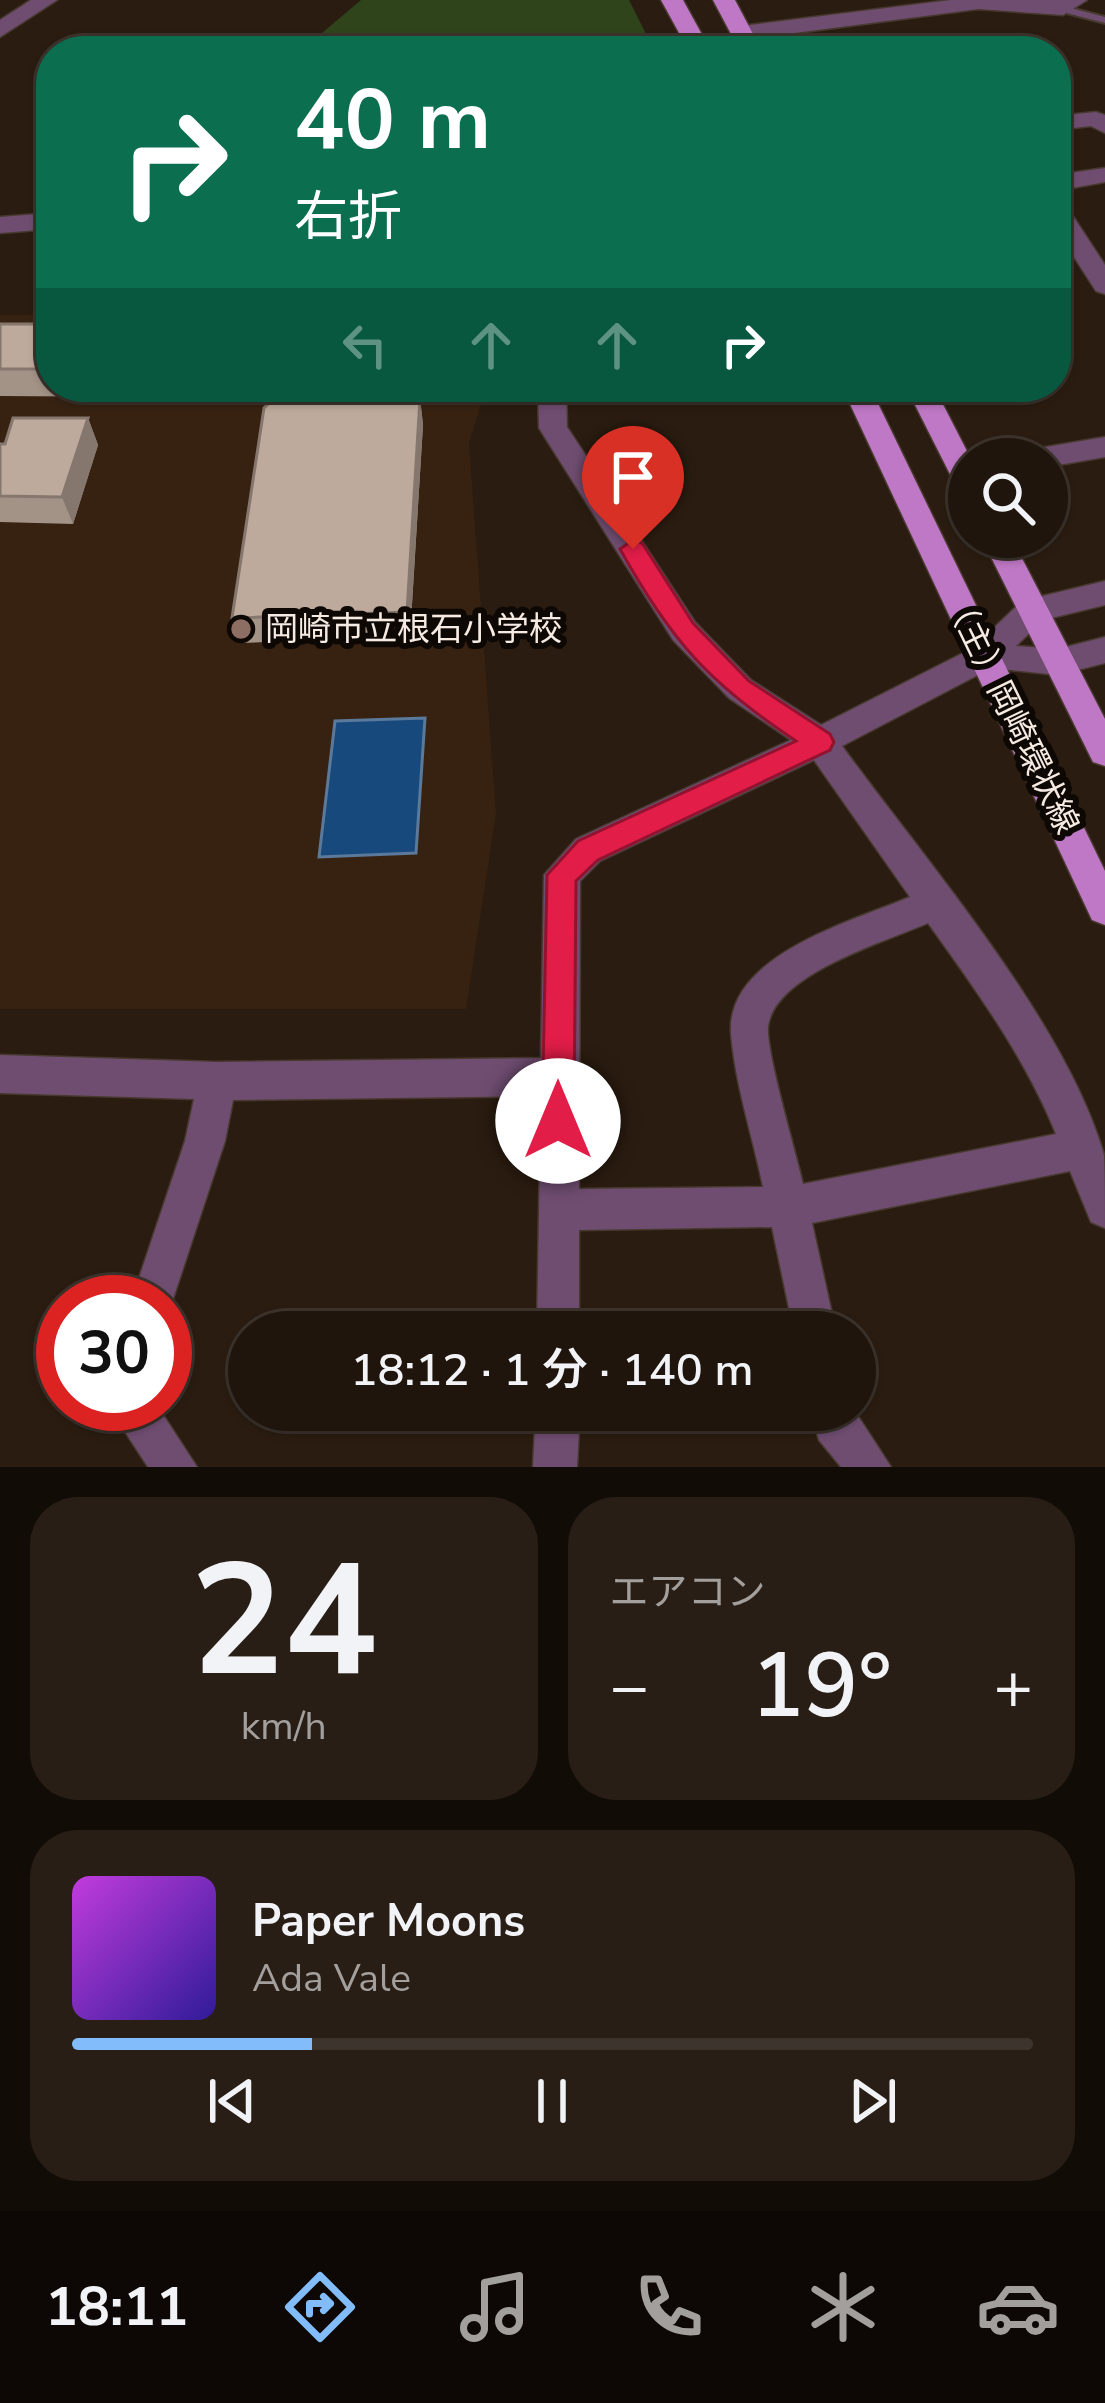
<!DOCTYPE html>
<html lang="ja">
<meta charset="utf-8">
<style>
:root{--surface:#20150c;--page:#281e15;--text:#f1f3f6;--muted:#a29f9d;--line:#3d342d;--accent:#83bcfb}
body{margin:0;font-family:"Nunito Sans","Noto Sans JP",sans-serif;background:var(--page);color:var(--text);height:100vh;display:flex;flex-direction:column;font-size:45px;white-space:nowrap}
*{box-sizing:border-box;margin:0}
p{font-size:39px;color:var(--muted)}
.icon{flex:none;width:66px;height:66px;fill:none;stroke:currentColor;stroke-width:2;stroke-linecap:round;stroke-linejoin:round}
.map{position:relative;height:1467px;overflow:hidden}
.sheet{display:flex;flex-direction:column;gap:30px;padding:30px;background:#120c07;flex:1}
.sheet>*{flex:none}
.banner{position:absolute;left:36px;top:36px;width:1035px;height:366px;border-radius:48px;box-shadow:0 3px 9px #0004,0 0 0 3px var(--line);background:#0b6e4f;color:#fff;overflow:hidden}
.fabs{position:absolute;left:948px;top:438px;display:grid;gap:24px}
.fabs a{display:grid;place-items:center;width:120px;height:120px;border-radius:50%;background:var(--surface);box-shadow:0 3px 9px #0004,0 0 0 3px var(--line);font-size:60px}
.speed{position:absolute;left:36px;top:1275px;display:flex;gap:24px;font-size:60px;font-weight:700;text-align:center}
.speed>*{display:grid;place-content:center;width:156px;height:156px;border-radius:50%;background:var(--surface);box-shadow:0 3px 9px #0004,0 0 0 3px var(--line);line-height:1}
.speed .limit{border:18px solid #d22;background:#fff;color:#111}
.pin{position:absolute;display:grid;place-items:center;width:102px;height:102px;color:#fff;margin:-123px -51px;border-radius:50% 50% 50% 0;rotate:-45deg;box-shadow:0 0 12px #0007}
.pin .icon{rotate:45deg}
.me{position:absolute;width:132px;margin:-66px;rotate:0deg;stroke-linejoin:round;filter:drop-shadow(0 0 9px #0008)}
.turn{display:flex;align-items:center;gap:42px;height:252px;padding:0 60px;font-size:54px}
.turn .icon{width:156px;height:156px;stroke-width:2.5}
.turn b{display:block;font-size:84px;line-height:102px}
.lanes{display:flex;align-items:center;height:114px;padding:0 60px;background:#0003;justify-content:center;gap:60px;direction:ltr}
.lanes .off{opacity:.35}
.big{font-size:90px;font-weight:600;line-height:1.1}
.sheet .card{flex:1;display:flex;flex-direction:column;justify-content:center;gap:18px;min-width:0;padding:0 42px;border-radius:48px;background:var(--page)}
.sheet .dial{align-items:center;gap:0}
.dial b{font-size:156px;line-height:1}
.song{display:flex;align-items:center;gap:36px}
.cover{width:144px;height:144px;border-radius:18px;background:linear-gradient(135deg,hsl(290 70% 55%),hsl(250 70% 35%))}
.played{height:12px;border-radius:6px;background:linear-gradient(90deg,var(--accent) 25%,var(--line) 25%)}
.keys{display:flex;justify-content:space-around;direction:ltr}
.heat{display:flex;justify-content:space-between;align-items:center;font-size:66px;direction:ltr}
.sheet .tiles{flex:1;display:grid;gap:30px;grid-template-columns:1fr 1fr}
.card:last-child{grid-column:span 2}
.trip{position:absolute;left:228px;top:1311px;width:648px;height:120px;border-radius:60px;background:var(--surface);box-shadow:0 3px 9px #0004,0 0 0 3px var(--line);font-weight:600;line-height:120px;text-align:center}
.dock{display:flex;height:192px;justify-content:space-around;align-items:center;background:#0d0805;color:var(--muted)}
.dock .icon{width:84px;height:84px}
.dock .active{color:var(--accent)}
.dock b{font-size:54px;color:var(--text)}
.map>svg:first-child{display:block}
.built{fill:#372212}
.green{fill:#30441b}
.water{fill:#18497c;stroke:#5b7a9b;stroke-width:3}
.lines{fill:none;stroke-linecap:round;stroke-linejoin:round}
.service-casing{stroke:#47392e;stroke-width:4}
.minor-casing{stroke:#47392e;stroke-width:3}
.tertiary-casing{stroke:#47392e;stroke-width:3}
.primary-casing{stroke:#47392e;stroke-width:3}
.service{fill:#6f4d71;fill-rule:evenodd}
.minor{fill:#6f4d71;fill-rule:evenodd}
.tertiary{fill:#6f4d71;fill-rule:evenodd}
.primary{fill:#bf78c5;fill-rule:evenodd}
.wall{fill:#a39286}
.shaded-wall{fill:#85776d}
.building{fill:#beaa9c;stroke:#85776d;stroke-width:3}
.route{fill:#e11d48;stroke:#92132f;stroke-width:3}
.education-dot{fill:#8d6e63;stroke:#0e0804;stroke-width:4.5}
.labels{text-anchor:middle;dominant-baseline:central;stroke-width:12;stroke-linejoin:round;paint-order:stroke}
.poi-label{font-size:33px;fill:#f6ebe3;stroke:#0e0804;text-anchor:start}
.street-label{font-size:33px;fill:#f6ebe3;stroke:#0e0804}
</style>
<div class="map">
<svg width="1105" height="1467" viewBox="0 0 1105 1467">
<rect width="100%" height="100%" fill="#2a1c10"/>
<polygon class="built" points="0,315 51,315 51,387 486,387 469,444 496,814 466,1009 0,1009"/>
<polygon class="green" points="361,0 629,0 645,32 635,51 278,51 322,33"/>
<polygon class="water" points="425,718 416,853 319,857 335,721"/>
<g class="lines">
<defs>
<polygon id="service" points="1063,6 1105,17 1105,23 1059,11 1059,7"/>
<g id="minor">
<polygon points="31,0 57,0 0,37 0,20"/>
<path d="M694 31 705 38C692 50 668 51 652 51L658 39Z"/>
<polygon points="1096,112 1105,115 1105,133 1091,126 1056,130 1056,116"/>
<polygon points="1105,168 1105,182 1056,191 1056,175"/>
<polygon points="1056,202 1065,204 1105,265 1105,294 1096,291 1056,229"/>
<polygon points="51,213 51,229 0,233 0,217"/>
<path d="M538 387H566L567 427 695 622 751 680 821 725 973 648 984 644 995 648 1000 657 995 666 842 746C925 860 1066 1022 1104 1155 1105 1177 1105 1206 1105 1228L1091 1222 1070 1171 812 1223 836 1332H794L772 1227 579 1230V1332H537L541 1096 233 1100 225 1141 167 1317 165 1302H131L185 1141 194 1099 0 1093V1055L217 1062 541 1058 544 875 576 839 791 740 729 698 673 640 539 428ZM814 760 910 897C853 921 726 955 731 1033 735 1084 753 1137 763 1187L579 1189 580 881 600 861ZM928 923C976 990 1025 1057 1056 1134L803 1184C796 1153 766 1052 768 1027 774 974 885 942 928 923Z"/>
<polygon points="1105,437 1105,457 1047,467 1047,459 1020,459 1034,449"/>
<polygon points="107,1404 156,1404 197,1467 148,1467"/>
<polygon points="536,1410 580,1410 577,1467 533,1467"/>
<polygon points="810,1410 854,1410 891,1467 841,1467 819,1440"/>
</g>
<g id="tertiary">
<polygon points="951,0 1087,0 1063,15 978,9 742,40 731,33 742,26"/>
<polygon points="1105,581 1105,605 1043,620 1016,646 1058,649 1105,637 1105,663 1058,675 973,666 968,657 973,648 1022,601"/>
</g>
<g id="primary">
<polygon points="661,0 683,0 711,51 689,51"/>
<polygon points="713,0 735,0 762,51 740,51"/>
<polygon points="842,387 870,387 1105,871 1105,925 1092,920"/>
<polygon points="906,387 934,387 971,459 969,495 959,492"/>
<polygon points="981,537 1011,537 1105,719 1105,766 1093,762"/>
</g>
</defs>
<use href="#service" class="service-casing"/>
<use href="#minor" class="minor-casing"/>
<use href="#tertiary" class="tertiary-casing"/>
<use href="#primary" class="primary-casing"/>
<use href="#service" class="service"/>
<use href="#minor" class="minor"/>
<use href="#tertiary" class="tertiary"/>
<use href="#primary" class="primary"/>
</g>
<g class="wall">
<polygon points="0,324 51,324 51,387 335,387 334,394 420,398 423,425 410,637 240,643 232,618 276,398 0,396"/>
<polygon points="88,418 98,445 73,524 0,522 0,444"/>
</g>
<g class="shaded-wall">
<polygon points="420,398 423,425 410,637 407,612"/>
<polygon points="88,418 98,445 73,524 62,497"/>
</g>
<g class="building">
<rect x="0" y="324" width="51" height="45"/>
<polygon points="304,387 328,387 327,394 420,398 407,612 232,618 264,408 275,398 303,394"/>
<polygon points="13,418 88,418 62,497 0,496 0,444 5,444"/>
</g>
<path class="route" d="M633 540 642 543 693 623 749 681 830 734 834 742 830 750 598 860 576 881 574 1121 569 1132 558 1137 546 1132 542 1121 547 875 578 841 796 741C709 683 671 641 620 549Z"/>
<circle class="education-dot" cx="241" cy="629" r="12"/>
<g class="labels">
<g class="poi-label">
<text x="265" y="629">岡崎市立根石小学校</text>
</g>
<g class="street-label">
<text transform="translate(1011 713) rotate(64)">（主）岡崎環状線</text>
</g>
</g>
</svg>
<div class="fabs">
<a><svg class="icon" aria-label="search" viewBox="0 0 24 24"><circle cx="10" cy="10" r="6"/><path d="M15 15l6 6"/></svg></a>
</div>
<div class="speed"><div class="limit">30</div></div>
<div class="pin" style="left:633px;top:549px;background:#d93025"><svg class="icon" aria-label="arrive" viewBox="0 0 24 24"><path d="M6 21V4h12l-3 4 3 4H6"/></svg></div>
<svg class="me" style="left:558px;top:1121px" viewBox="-20 -20 40 40"><circle r="19" fill="#fff"/><path d="M0-13L10 11 0 6-10 11z" fill="#e11d48"/></svg>
<div class="trip">18:12 · 1 分 · 140 m</div>
<div class="banner">
<div class="turn"><svg class="icon" aria-label="right" viewBox="0 0 24 24"><path d="M7 20v-9h11M14 6l5 5-5 5"/></svg><div><b>40 m</b>右折</div></div>
<div class="lanes"><svg class="icon off" aria-label="left" viewBox="0 0 24 24"><path d="M17 20v-9H6M10 6l-5 5 5 5"/></svg><svg class="icon off" aria-label="ahead" viewBox="0 0 24 24"><path d="M12 20V5M6 11l6-6 6 6"/></svg><svg class="icon off" aria-label="ahead" viewBox="0 0 24 24"><path d="M12 20V5M6 11l6-6 6 6"/></svg><svg class="icon" aria-label="right" viewBox="0 0 24 24"><path d="M7 20v-9h11M14 6l5 5-5 5"/></svg></div>
</div>
</div>
<section class="sheet">
<div class="tiles">
<div class="card dial"><b>24</b><p>km/h</p></div>
<div class="card"><p>エアコン</p>
<div class="heat"><a>−</a><b class="big">19°</b><a>+</a></div>
</div>
<div class="card">
<div class="song"><i class="cover"></i><div><b>Paper Moons</b><p>Ada Vale</p></div></div>
<div class="played"></div>
<div class="keys"><svg class="icon" aria-label="previous" viewBox="0 0 24 24"><path d="M18 5L8 12l10 7zM5 5v14"/></svg><svg class="icon" aria-label="pause" viewBox="0 0 24 24"><path d="M8 5v14M16 5v14"/></svg><svg class="icon" aria-label="next" viewBox="0 0 24 24"><path d="M6 5l10 7-10 7zM19 5v14"/></svg></div>
</div>
</div>
</section>
<nav class="dock">
<b>18:11</b>
<svg class="icon active" aria-label="directions" viewBox="0 0 24 24"><path d="M12 3l9 9-9 9-9-9zM9 14v-3h6M13 9l2 2-2 2"/></svg>
<svg class="icon" aria-label="music" viewBox="0 0 24 24"><path d="M9 18V5l10-2v13"/><circle cx="6" cy="18" r="3"/><circle cx="16" cy="16" r="3"/></svg>
<svg class="icon" aria-label="phone" viewBox="0 0 24 24"><path d="M5 4h4l2 5-3 2q2 4 5 5l2-3 5 2v4C11 20 4 13 5 4z"/></svg>
<svg class="icon" aria-label="climate" viewBox="0 0 24 24"><path d="M12 3v18M4 7l16 10M4 17L20 7"/></svg>
<svg class="icon" aria-label="car" viewBox="0 0 24 24"><path d="M5 17H2v-5l4-1 3-4h7l3 4 3 1v5h-3M9 17h6M6 11h13"/><circle cx="7" cy="17" r="2"/><circle cx="17" cy="17" r="2"/></svg>
</nav>
